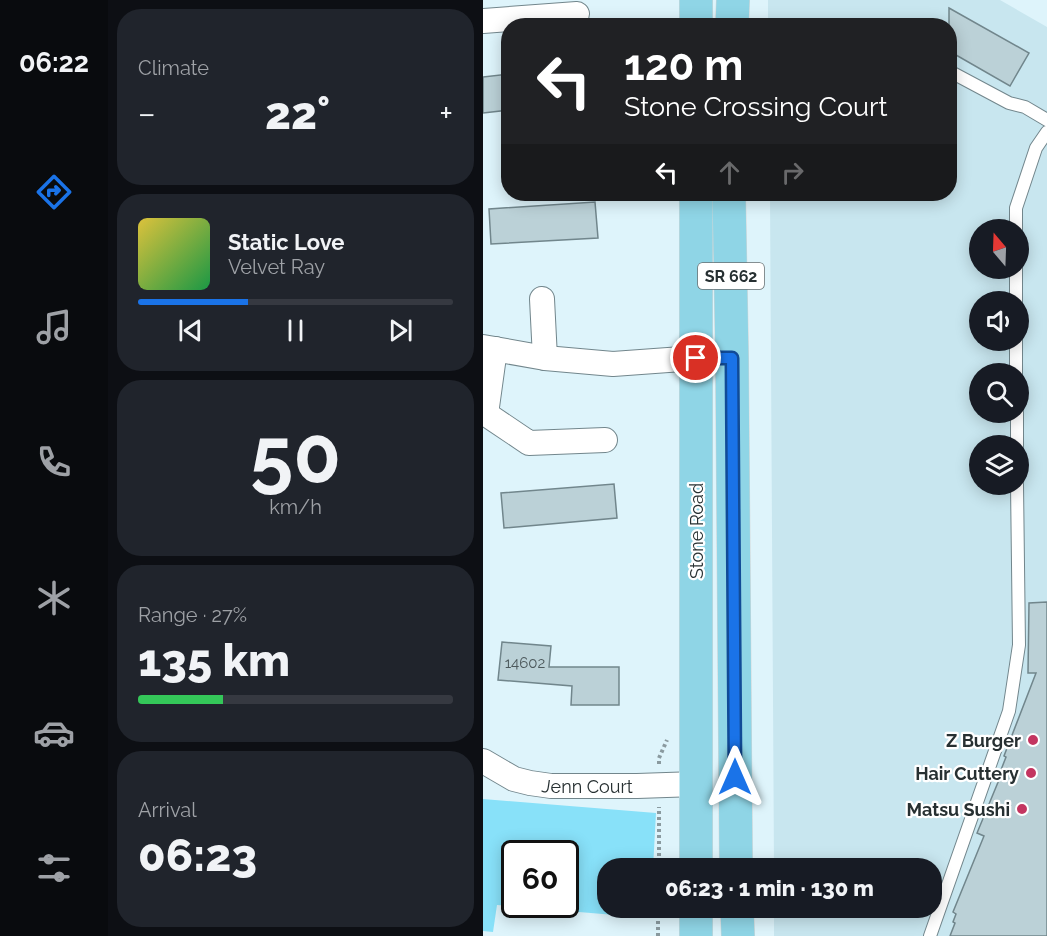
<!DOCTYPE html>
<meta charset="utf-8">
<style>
:root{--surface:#171b24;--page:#20242c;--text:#f1f3f6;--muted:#9ea1a6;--line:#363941;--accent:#1a73e8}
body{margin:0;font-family:Raleway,sans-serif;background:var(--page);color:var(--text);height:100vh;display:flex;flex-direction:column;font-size:22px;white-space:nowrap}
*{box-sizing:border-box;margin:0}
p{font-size:20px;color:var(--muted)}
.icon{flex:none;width:33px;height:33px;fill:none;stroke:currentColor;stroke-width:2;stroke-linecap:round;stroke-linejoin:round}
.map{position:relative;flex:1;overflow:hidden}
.sheet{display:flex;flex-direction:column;gap:9px;padding:9px;background:#0d0f14;width:375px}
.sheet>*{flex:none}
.banner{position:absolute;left:18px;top:18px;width:456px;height:183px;border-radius:24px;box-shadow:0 3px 15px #0003;background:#202124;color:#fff;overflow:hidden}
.needle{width:39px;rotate:341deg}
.fabs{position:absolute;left:486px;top:219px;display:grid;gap:12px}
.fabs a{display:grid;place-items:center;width:60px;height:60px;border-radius:50%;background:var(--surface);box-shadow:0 3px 15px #0003;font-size:30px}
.speed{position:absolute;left:18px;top:840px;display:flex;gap:12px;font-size:30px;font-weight:700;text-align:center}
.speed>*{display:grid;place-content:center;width:78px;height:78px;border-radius:50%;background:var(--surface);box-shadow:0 3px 15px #0003;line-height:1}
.speed .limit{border:3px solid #111;border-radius:9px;background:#fff;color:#111}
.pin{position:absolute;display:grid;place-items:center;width:51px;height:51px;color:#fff;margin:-26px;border:3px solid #fff;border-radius:50%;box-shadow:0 2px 6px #0007}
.me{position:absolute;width:66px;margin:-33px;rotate:0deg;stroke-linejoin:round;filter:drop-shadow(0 0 4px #0008)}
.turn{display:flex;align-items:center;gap:21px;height:126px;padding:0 24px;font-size:27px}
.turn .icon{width:78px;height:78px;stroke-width:2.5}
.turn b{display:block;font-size:42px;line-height:51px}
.lanes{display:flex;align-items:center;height:57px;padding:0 24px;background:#0003;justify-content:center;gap:30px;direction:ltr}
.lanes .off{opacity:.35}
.big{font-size:45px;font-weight:800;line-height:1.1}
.sheet .tile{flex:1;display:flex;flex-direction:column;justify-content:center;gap:9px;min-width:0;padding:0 21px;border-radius:24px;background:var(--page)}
.sheet .dial{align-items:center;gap:0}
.dial b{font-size:78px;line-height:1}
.song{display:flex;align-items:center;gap:18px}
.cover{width:72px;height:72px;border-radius:9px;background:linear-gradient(135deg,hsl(50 70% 55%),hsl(140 70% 35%))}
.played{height:6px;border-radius:3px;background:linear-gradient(90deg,var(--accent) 35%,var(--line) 35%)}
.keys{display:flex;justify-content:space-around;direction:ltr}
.heat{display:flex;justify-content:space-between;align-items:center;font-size:33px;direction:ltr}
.charge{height:9px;border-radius:4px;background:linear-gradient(90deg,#34c759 27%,var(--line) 0)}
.trip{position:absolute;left:114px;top:858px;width:345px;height:60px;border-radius:24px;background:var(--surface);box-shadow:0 3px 15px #0003;font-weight:800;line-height:60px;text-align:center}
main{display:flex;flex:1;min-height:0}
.dock{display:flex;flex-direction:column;width:108px;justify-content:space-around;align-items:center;background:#090b0e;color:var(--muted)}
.dock .icon{width:42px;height:42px}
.dock .current{color:var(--accent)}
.dock b{font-size:27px;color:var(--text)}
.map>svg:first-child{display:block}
.built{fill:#c8e6ef;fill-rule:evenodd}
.green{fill:#88e1f9;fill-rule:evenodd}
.building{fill:#bbd1d7;stroke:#71868c;stroke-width:1.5}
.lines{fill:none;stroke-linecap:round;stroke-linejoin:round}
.lane-casing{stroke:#72868c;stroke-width:14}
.street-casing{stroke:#72868c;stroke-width:26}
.primary-casing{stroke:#d4d6d6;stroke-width:34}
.path{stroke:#8a9a9f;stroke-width:4;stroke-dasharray:3 3;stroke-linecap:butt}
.lane{stroke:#fff;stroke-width:12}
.street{stroke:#fff;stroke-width:24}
.primary{stroke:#8fd5e6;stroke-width:33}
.route-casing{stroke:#114b97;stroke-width:15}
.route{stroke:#1a73e8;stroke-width:10}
.poi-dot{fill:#c33560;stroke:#fff;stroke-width:2}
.labels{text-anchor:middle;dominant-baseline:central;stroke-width:4.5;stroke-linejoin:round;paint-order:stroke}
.number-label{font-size:15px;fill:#4c585b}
.shield{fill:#fff;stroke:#686e70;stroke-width:1.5}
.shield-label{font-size:16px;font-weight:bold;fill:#273032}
.street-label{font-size:18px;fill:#273032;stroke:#fff}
.poi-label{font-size:18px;font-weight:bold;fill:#273032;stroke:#fff;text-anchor:end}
</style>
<main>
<nav class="dock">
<b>06:22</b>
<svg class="icon current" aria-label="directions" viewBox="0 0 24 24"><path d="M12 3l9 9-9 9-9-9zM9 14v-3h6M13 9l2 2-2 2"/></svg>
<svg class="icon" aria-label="music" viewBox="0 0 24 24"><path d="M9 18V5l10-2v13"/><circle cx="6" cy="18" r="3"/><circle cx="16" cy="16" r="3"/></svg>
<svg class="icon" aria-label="phone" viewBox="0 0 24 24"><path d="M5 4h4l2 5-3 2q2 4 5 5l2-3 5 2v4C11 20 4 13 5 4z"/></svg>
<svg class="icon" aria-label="climate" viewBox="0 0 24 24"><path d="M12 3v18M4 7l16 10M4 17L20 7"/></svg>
<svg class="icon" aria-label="car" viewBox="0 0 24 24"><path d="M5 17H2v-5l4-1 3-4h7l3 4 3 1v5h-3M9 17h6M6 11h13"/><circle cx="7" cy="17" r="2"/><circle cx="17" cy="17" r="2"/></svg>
<svg class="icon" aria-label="filters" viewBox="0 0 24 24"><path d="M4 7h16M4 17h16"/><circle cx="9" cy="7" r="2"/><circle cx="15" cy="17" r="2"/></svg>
</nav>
<section class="sheet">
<div class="tile"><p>Climate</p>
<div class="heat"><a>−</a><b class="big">22°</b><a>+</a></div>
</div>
<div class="tile">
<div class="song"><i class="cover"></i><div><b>Static Love</b><p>Velvet Ray</p></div></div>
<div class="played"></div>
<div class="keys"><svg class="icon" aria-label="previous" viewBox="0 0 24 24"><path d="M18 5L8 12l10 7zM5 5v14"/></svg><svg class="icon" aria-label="pause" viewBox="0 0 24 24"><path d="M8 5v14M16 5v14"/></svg><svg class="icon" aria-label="next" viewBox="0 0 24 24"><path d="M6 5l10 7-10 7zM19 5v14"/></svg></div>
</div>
<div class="tile dial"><b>50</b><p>km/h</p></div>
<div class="tile"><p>Range · 27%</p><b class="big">135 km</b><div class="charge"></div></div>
<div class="tile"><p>Arrival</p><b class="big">06:23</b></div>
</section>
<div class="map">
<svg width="564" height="936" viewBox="0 0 564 936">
<rect width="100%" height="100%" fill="#def4fb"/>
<path class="built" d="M285 0H517L564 27V936H291V908H448V868H291L287 194H466V26L285 25ZM496 230H536V268H496ZM496 302H536V340H496ZM496 374H536V412H496ZM496 446H536V484H496Z"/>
<path class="green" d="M0 799 173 813 170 868H124V908H168L167 918 14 905 10 932 0 931ZM32 854H82V904H32Z"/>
<g class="building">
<polygon points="466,8 546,53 527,86 466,51"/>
<polygon points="26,74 26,110 0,113 0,77"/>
<polygon points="112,202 115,238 8,244 6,209"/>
<polygon points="131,484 134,518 21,528 18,493"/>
<polygon points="564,602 564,936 467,936 472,923 470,922 473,914 470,912 501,836 494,833 518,775 516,775 523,757 521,756 553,673 545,673 546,603"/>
<polygon points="19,642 68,646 66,667 136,667 136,705 88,705 89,686 15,680"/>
</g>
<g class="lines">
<defs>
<g id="lane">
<polyline points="466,71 526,103 542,107 564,120"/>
<polyline points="533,230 533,208 553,148 564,132"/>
<polyline points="533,302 533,268"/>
<polyline points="533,340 533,374"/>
<polyline points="534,412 534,446"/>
<polyline points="447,936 526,711 536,645 534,484"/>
</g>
<g id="street">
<polyline points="0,21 94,14"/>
<polyline points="59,299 62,358"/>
<polyline points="0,347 62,358 130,364 213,358 249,358"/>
<polyline points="12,349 3,414 46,443 122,440"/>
<path id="s1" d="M0 761 31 779 47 783 68 786H154L213 784"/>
</g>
<g id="primary">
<polyline points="213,0 213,26"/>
<polyline points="249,26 250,0"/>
<polyline points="213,194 213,868"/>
<polyline points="246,194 249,358 253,868"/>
<polyline points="213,908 213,936"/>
<polyline points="254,908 255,936"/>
</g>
</defs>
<use href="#lane" class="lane-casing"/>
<use href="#street" class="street-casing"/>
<use href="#primary" class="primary-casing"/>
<g class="path">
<polyline points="176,764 176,758 184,740"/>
<polyline points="176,868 176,807"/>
<polyline points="175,936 175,908"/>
</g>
<use href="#lane" class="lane"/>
<use href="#street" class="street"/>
<use href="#primary" class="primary"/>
</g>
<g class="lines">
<defs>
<polyline id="route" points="213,358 249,358 252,777"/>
</defs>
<use href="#route" class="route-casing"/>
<use href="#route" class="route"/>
</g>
<g class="poi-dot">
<circle cx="550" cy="740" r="6"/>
<circle cx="548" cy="773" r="6"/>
<circle cx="539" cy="809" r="6"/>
</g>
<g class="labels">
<g class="number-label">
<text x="42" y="663">14602</text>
</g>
<rect class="shield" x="215" y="263" width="66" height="26" rx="4.5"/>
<g class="shield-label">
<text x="248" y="276">SR 662</text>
</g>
<g class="street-label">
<text transform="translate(213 531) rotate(-90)">Stone Road</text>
<text stroke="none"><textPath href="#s1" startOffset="110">Jenn Court</textPath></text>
</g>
<g class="poi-label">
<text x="538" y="740">Z Burger</text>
<text x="536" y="773">Hair Cuttery</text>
<text x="527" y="809">Matsu Sushi</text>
</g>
</g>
</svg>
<div class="fabs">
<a><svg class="needle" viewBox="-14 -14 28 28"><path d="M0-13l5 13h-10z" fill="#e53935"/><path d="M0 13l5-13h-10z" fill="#9ea1a6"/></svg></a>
<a><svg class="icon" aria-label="sound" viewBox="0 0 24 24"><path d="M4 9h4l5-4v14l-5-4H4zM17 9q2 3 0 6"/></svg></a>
<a><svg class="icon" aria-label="search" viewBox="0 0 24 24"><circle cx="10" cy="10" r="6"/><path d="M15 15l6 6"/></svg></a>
<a><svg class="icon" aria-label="layers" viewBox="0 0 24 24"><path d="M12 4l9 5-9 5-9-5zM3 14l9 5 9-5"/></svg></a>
</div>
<div class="speed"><div class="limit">60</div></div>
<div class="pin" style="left:213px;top:358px;background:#d93025"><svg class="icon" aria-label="arrive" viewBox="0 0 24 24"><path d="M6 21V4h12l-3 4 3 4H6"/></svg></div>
<svg class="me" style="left:252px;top:777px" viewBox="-20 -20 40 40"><path d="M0-17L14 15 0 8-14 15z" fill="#1a73e8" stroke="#fff" stroke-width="4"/></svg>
<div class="trip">06:23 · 1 min · 130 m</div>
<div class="banner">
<div class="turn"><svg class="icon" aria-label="left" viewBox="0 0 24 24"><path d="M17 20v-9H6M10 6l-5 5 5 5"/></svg><div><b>120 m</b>Stone Crossing Court</div></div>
<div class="lanes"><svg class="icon" aria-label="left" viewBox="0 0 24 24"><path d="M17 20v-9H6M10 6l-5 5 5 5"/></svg><svg class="icon off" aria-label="ahead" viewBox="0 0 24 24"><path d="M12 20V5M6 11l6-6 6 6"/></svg><svg class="icon off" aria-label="right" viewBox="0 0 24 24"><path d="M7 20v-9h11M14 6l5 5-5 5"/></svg></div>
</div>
</div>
</main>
